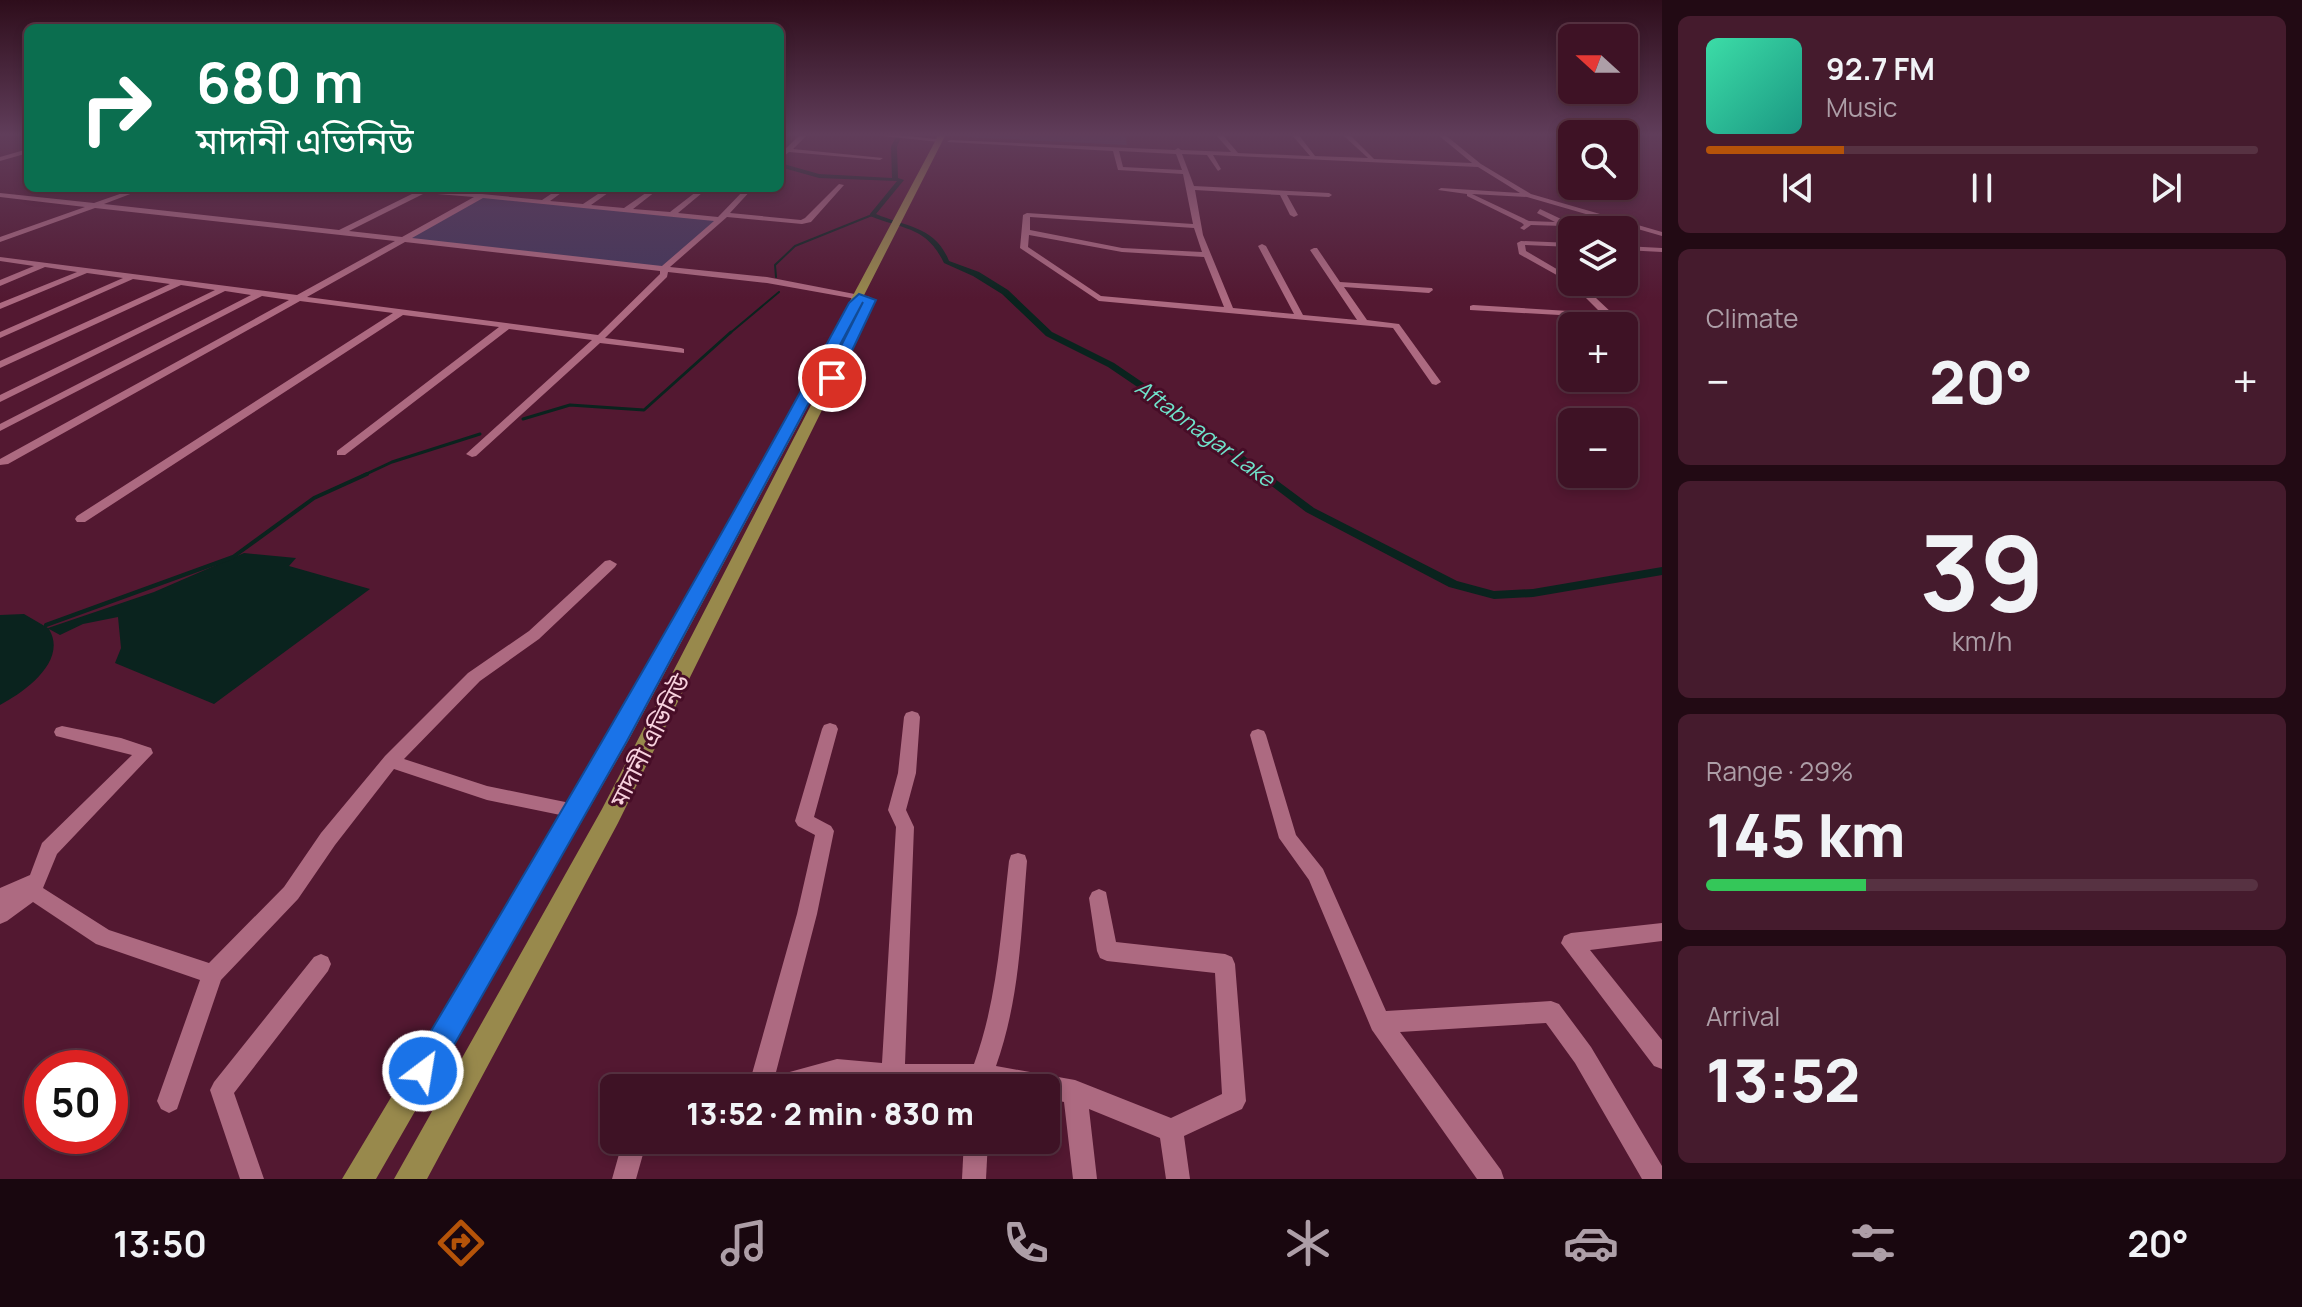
<!DOCTYPE html>
<meta charset="utf-8">
<style>
:root{--surface:#3e1225;--page:#451b2d;--text:#f1f3f6;--muted:#ad9ea7;--line:#573242;--accent:#b45309}
body{margin:0;font-family:Manrope,"Noto Sans Bengali",sans-serif;background:var(--page);color:var(--text);height:100vh;display:flex;flex-direction:column;font-size:30px;white-space:nowrap}
*{box-sizing:border-box;margin:0}
p{font-size:26px;color:var(--muted)}
.icon{flex:none;width:44px;height:44px;fill:none;stroke:currentColor;stroke-width:2;stroke-linecap:round;stroke-linejoin:round}
.map{position:relative;flex:1;overflow:hidden}
.details{display:flex;flex-direction:column;gap:16px;padding:16px;background:#220a14;width:640px}
.details>*{flex:none}
.banner{position:absolute;left:24px;top:24px;width:760px;height:168px;border-radius:12px;box-shadow:0 4px 12px #0003,0 0 0 2px var(--line);background:#0b6e4f;color:#fff;overflow:hidden}
.needle{width:52px;rotate:291deg}
.controls{position:absolute;left:1558px;top:24px;display:grid;gap:16px}
.controls a{display:grid;place-items:center;width:80px;height:80px;border-radius:12px;background:var(--surface);box-shadow:0 4px 12px #0003,0 0 0 2px var(--line);font-size:40px}
.speed{position:absolute;left:24px;top:1050px;display:flex;gap:16px;font-size:40px;font-weight:700;text-align:center}
.speed>*{display:grid;place-content:center;width:104px;height:104px;border-radius:50%;background:var(--surface);box-shadow:0 4px 12px #0003,0 0 0 2px var(--line);line-height:1}
.speed .limit{border:12px solid #d22;background:#fff;color:#111}
.pin{position:absolute;display:grid;place-items:center;width:68px;height:68px;color:#fff;margin:-34px;border:4px solid #fff;border-radius:50%;box-shadow:0 2px 8px #0007}
.me{position:absolute;width:88px;margin:-44px;rotate:31deg;stroke-linejoin:round;filter:drop-shadow(0 0 6px #0008)}
.turn{display:flex;align-items:center;gap:28px;height:168px;padding:0 40px;font-size:36px}
.turn .icon{width:104px;height:104px;stroke-width:2.5}
.turn b{display:block;font-size:56px;line-height:68px}
.big{font-size:60px;font-weight:800;line-height:1.1}
.details .tile{flex:1;display:flex;flex-direction:column;justify-content:center;gap:12px;min-width:0;padding:0 28px;border-radius:12px;background:var(--page)}
.details .dial{align-items:center;gap:0}
.dial b{font-size:104px;line-height:1}
.song{display:flex;align-items:center;gap:24px}
.cover{width:96px;height:96px;border-radius:12px;background:linear-gradient(135deg,hsl(160 70% 55%),hsl(170 70% 35%))}
.played{height:8px;border-radius:4px;background:linear-gradient(90deg,var(--accent) 25%,var(--line) 25%)}
.keys{display:flex;justify-content:space-around;direction:ltr}
.heat{display:flex;justify-content:space-between;align-items:center;font-size:44px;direction:ltr}
.charge{height:12px;border-radius:6px;background:linear-gradient(90deg,#34c759 29%,var(--line) 0)}
.trip{position:absolute;left:600px;top:1074px;width:460px;height:80px;border-radius:12px;background:var(--surface);box-shadow:0 4px 12px #0003,0 0 0 2px var(--line);font-weight:800;line-height:80px;text-align:center}
.dock{display:flex;height:128px;justify-content:space-around;align-items:center;background:#19070f;color:var(--muted)}
.dock .icon{width:56px;height:56px}
.dock .on{color:var(--accent)}
.dock b{font-size:36px;color:var(--text)}
main{display:flex;flex:1;min-height:0}
.map>svg:first-child{display:block}
.green{fill:#43375b}
.water{fill:#0a231e}
.lines{fill:none;stroke-linecap:round;stroke-linejoin:round}
.stream-far2{stroke:#0a231e;stroke-width:2}
.stream-far1{stroke:#0a231e;stroke-width:3}
.stream{stroke:#0a231e;stroke-width:4}
.canal{fill:#0a231e;fill-rule:evenodd}
.minor{fill:#ad6a81;fill-rule:evenodd}
.major{fill:#98894c;fill-rule:evenodd}
.route{fill:#1a73e8;stroke:#114b97;stroke-width:2}
.labels{text-anchor:middle;dominant-baseline:central;stroke-width:6;stroke-linejoin:round;paint-order:stroke}
.far-water-label{font-size:22px;font-style:italic;fill:#6fe2ca;stroke:#470d27}
.street-label{font-size:24px;fill:#f8d2de;stroke:#470d27}
</style>
<main>
<div class="map">
<svg width="1662" height="1179" viewBox="0 0 1662 1179">
<rect width="100%" height="100%" fill="#531831"/>
<g class="green">
<polygon points="966,134 1125,134 1127,145 965,137"/>
<polygon points="482,196 718,219 664,268 404,239"/>
</g>
<path class="water" d="M244 553 296 558 289 566 370 589 214 704 115 663 121 648 118 617 83 624 60 635 49 629C68 661 25 692 0 705V615L24 614 48 628 154 592Z"/>
<g class="lines">
<g class="stream-far2">
<polyline points="776,277 775,265 795,246 872,215"/>
<polyline points="729,334 779,292"/>
</g>
<g class="stream-far1">
<polyline points="523,419 570,405 644,410 731,332"/>
<polyline points="362,476 392,462 480,434"/>
</g>
<polyline class="stream" points="46,625 233,557 314,498 367,474"/>
<path class="canal" d="M897 134H902L897 147 898 178 904 180 876 214C906 227 935 226 949 261L979 272 1008 290 1052 332 1114 363 1170 401 1314 508 1457 581 1494 591 1533 589 1662 567V575L1533 597 1494 599 1449 587 1306 512 1164 405 1108 367 1046 336 1002 294 973 276 944 263C926 226 904 230 870 216V214L897 181 819 178 780 167V163L819 174 892 178 891 147Z"/>
<g class="minor">
<polygon points="801,134 808,134 793,149 883,158 880,160 789,152 780,159 780,154"/>
<polygon points="863,134 892,134 943,140 940,142"/>
<path d="M1215 134H1222L1238 153 1310 156 1291 134H1298L1315 156 1368 158 1343 135 1349 134 1374 159 1472 163 1437 134H1444L1481 164 1531 194 1662 232V236L1527 197 1472 194 1529 221 1555 222 1537 213 1540 209 1559 218H1589L1593 220 1589 222H1566L1568 224 1564 226 1531 225 1524 230 1520 228 1524 225 1522 223 1467 196V194L1438 190 1441 188 1520 193 1478 167 1213 155 1221 169 1218 171 1207 155 1182 154 1194 186 1329 193 1332 195 1329 197 1287 195 1298 215 1294 217 1290 215 1280 195 1195 190 1203 235 1233 308 1294 314 1258 246 1262 244 1266 246 1303 315 1357 320 1310 250 1314 248H1317L1340 282 1432 288 1433 290 1429 293 1344 287 1367 320 1399 324 1441 382 1436 385 1432 384 1393 328 1099 301 1020 248 1023 215 1027 213 1193 224 1183 174 1118 170 1113 151 947 142 950 140 1175 150 1178 148 1181 150 1231 152ZM1119 151 1176 154 1182 170 1123 167ZM1030 217 1194 228 1202 252 1122 248 1030 230ZM1029 235 1122 252 1204 257 1224 307 1101 296 1028 247Z"/>
<polygon points="28,149 28,153 0,161 0,157"/>
<path d="M839 184 844 185 811 222 802 224 727 217 670 267 767 277 870 297 874 300 873 302 767 283 668 272 667 277 605 338 681 348 684 349V353L600 343 476 456 472 457 466 454 592 340 509 329 345 455H337V451L499 327 403 315 85 522H77L75 519 77 516 393 313 300 301 8 464 0 465V459L289 300 262 296 0 431V424L251 295 225 291 0 402V395L215 290 181 285 0 368V361L170 284 133 279 0 338V332L123 278 87 273 0 309V303L77 272 45 267 0 286V280L34 266 0 261V257L297 295 395 241 95 208 0 242V237L85 207 0 197V193L94 203 137 188H146L104 204 339 230 416 192 396 188H420L542 200 560 188H568L550 201 583 204 607 188H615L591 205 624 208 653 188H660L633 209 670 212 701 188H708L678 213 718 217 746 188H753L730 213 801 220 805 218ZM425 193 474 197 402 237 349 231ZM483 198 714 221 662 266 412 238ZM405 242 660 271V274L598 335 307 297Z"/>
<polygon points="1521,241 1572,243 1572,247 1525,245 1526,251 1572,278 1572,282 1579,282 1613,314 1613,318 1470,310 1470,306 1473,305 1601,313 1571,283 1519,254 1517,243"/>
<polygon points="1624,246 1662,248 1662,252 1624,250"/>
<polygon points="610,560 617,564 615,567 539,639 480,681 404,759 487,786 575,804 581,806 584,811 581,816 575,818 487,800 394,769 335,845 298,899 221,980 177,1109 169,1113 161,1109 157,1101 200,980 96,944 33,902 7,921 0,924 0,888 30,875 42,843 132,755 56,736 54,732 56,728 62,726 121,738 151,748 153,753 57,854 43,888 109,930 209,963 284,887 321,833 385,756 468,673 529,631 605,561"/>
<path d="M912 711 918 713 920 717 916 773 906 810 914 827 905 1064H974C998 998 1001 930 1009 861L1011 855 1018 853 1025 855 1027 861C1021 933 1020 998 996 1066L1075 1080 1171 1118 1222 1094 1215 973 1107 961 1100 958 1097 951 1089 898 1092 892 1099 889 1106 892 1116 942 1225 954 1232 957 1235 964 1246 1101 1242 1109 1184 1136 1190 1179H1166L1160 1138 1089 1109 1097 1179H1073L1064 1102 1046 1098V1088L893 1086 837 1081 814 1088H748L797 914 815 835 798 826 795 821 822 729 824 725 830 723 836 725 838 729 814 817 831 826 834 831 817 914 775 1076 837 1059 882 1063 896 827 888 810 898 773 904 717 906 713Z"/>
<polygon points="1258,729 1264,731 1266,735 1296,835 1323,869 1386,1011 1551,1001 1559,1004 1591,1047 1662,1166 1662,1179 1642,1179 1575,1063 1546,1023 1400,1032 1501,1170 1504,1179 1477,1179 1372,1030 1309,880 1279,838 1250,735 1252,731"/>
<polygon points="1662,923 1662,941 1590,950 1662,1040 1662,1069 1654,1066 1561,943 1564,936 1571,933"/>
<polygon points="321,954 328,957 331,964 328,971 234,1093 264,1179 240,1179 210,1090 214,1082 314,957"/>
<polygon points="623,1140 647,1140 636,1179 612,1179"/>
<polygon points="964,1140 988,1140 986,1179 962,1179"/>
</g>
<g class="major">
<polygon points="939,134 946,134 799,423 628,741 376,1179 342,1179 612,729 785,423"/>
<polygon points="855,320 865,323 618,823 427,1179 394,1179 602,809"/>
</g>
</g>
<linearGradient id="sky" x2="0" y2="1"><stop stop-color="#2e0d1b"/><stop offset="0.45" stop-color="#603d5a"/><stop offset="1" stop-color="#603d5a" stop-opacity="0"/></linearGradient>
<rect width="1662" height="299" fill="url(#sky)"/>
<path class="route" d="M859 294 876 300 839 378 832 382 825 378 863 302 627 741 433 1082 423 1086 413 1082 408 1071 413 1061C563 811 710 560 849 303Z"/>
<g class="labels">
<g class="far-water-label">
<text transform="translate(1205 433) rotate(36)">Aftabnagar Lake</text>
</g>
<g class="street-label">
<text transform="translate(649 740) rotate(-63)">মাদানী এভিনিউ</text>
</g>
</g>
</svg>
<div class="controls">
<a><svg class="needle" viewBox="-14 -14 28 28"><path d="M0-13l5 13h-10z" fill="#e53935"/><path d="M0 13l5-13h-10z" fill="#ad9ea7"/></svg></a>
<a><svg class="icon" aria-label="search" viewBox="0 0 24 24"><circle cx="10" cy="10" r="6"/><path d="M15 15l6 6"/></svg></a>
<a><svg class="icon" aria-label="layers" viewBox="0 0 24 24"><path d="M12 4l9 5-9 5-9-5zM3 14l9 5 9-5"/></svg></a>
<a>+</a>
<a>−</a>
</div>
<div class="speed"><div class="limit">50</div></div>
<div class="pin" style="left:832px;top:378px;background:#d93025"><svg class="icon" aria-label="arrive" viewBox="0 0 24 24"><path d="M6 21V4h12l-3 4 3 4H6"/></svg></div>
<svg class="me" style="left:423px;top:1071px" viewBox="-20 -20 40 40"><circle r="17" fill="#1a73e8" stroke="#fff" stroke-width="3"/><path d="M0-11L8 9 0 5-8 9z" fill="#fff"/></svg>
<div class="trip">13:52 · 2 min · 830 m</div>
<div class="banner">
<div class="turn"><svg class="icon" aria-label="right" viewBox="0 0 24 24"><path d="M7 20v-9h11M14 6l5 5-5 5"/></svg><div><b>680 m</b>মাদানী এভিনিউ</div></div>
</div>
</div>
<section class="details">
<div class="tile">
<div class="song"><i class="cover"></i><div><b>92.7 FM</b><p>Music</p></div></div>
<div class="played"></div>
<div class="keys"><svg class="icon" aria-label="previous" viewBox="0 0 24 24"><path d="M18 5L8 12l10 7zM5 5v14"/></svg><svg class="icon" aria-label="pause" viewBox="0 0 24 24"><path d="M8 5v14M16 5v14"/></svg><svg class="icon" aria-label="next" viewBox="0 0 24 24"><path d="M6 5l10 7-10 7zM19 5v14"/></svg></div>
</div>
<div class="tile"><p>Climate</p>
<div class="heat"><a>−</a><b class="big">20°</b><a>+</a></div>
</div>
<div class="tile dial"><b>39</b><p>km/h</p></div>
<div class="tile"><p>Range · 29%</p><b class="big">145 km</b><div class="charge"></div></div>
<div class="tile"><p>Arrival</p><b class="big">13:52</b></div>
</section>
</main>
<nav class="dock">
<b>13:50</b>
<svg class="icon on" aria-label="directions" viewBox="0 0 24 24"><path d="M12 3l9 9-9 9-9-9zM9 14v-3h6M13 9l2 2-2 2"/></svg>
<svg class="icon" aria-label="music" viewBox="0 0 24 24"><path d="M9 18V5l10-2v13"/><circle cx="6" cy="18" r="3"/><circle cx="16" cy="16" r="3"/></svg>
<svg class="icon" aria-label="phone" viewBox="0 0 24 24"><path d="M5 4h4l2 5-3 2q2 4 5 5l2-3 5 2v4C11 20 4 13 5 4z"/></svg>
<svg class="icon" aria-label="climate" viewBox="0 0 24 24"><path d="M12 3v18M4 7l16 10M4 17L20 7"/></svg>
<svg class="icon" aria-label="car" viewBox="0 0 24 24"><path d="M5 17H2v-5l4-1 3-4h7l3 4 3 1v5h-3M9 17h6M6 11h13"/><circle cx="7" cy="17" r="2"/><circle cx="17" cy="17" r="2"/></svg>
<svg class="icon" aria-label="filters" viewBox="0 0 24 24"><path d="M4 7h16M4 17h16"/><circle cx="9" cy="7" r="2"/><circle cx="15" cy="17" r="2"/></svg>
<b>20°</b>
</nav>
